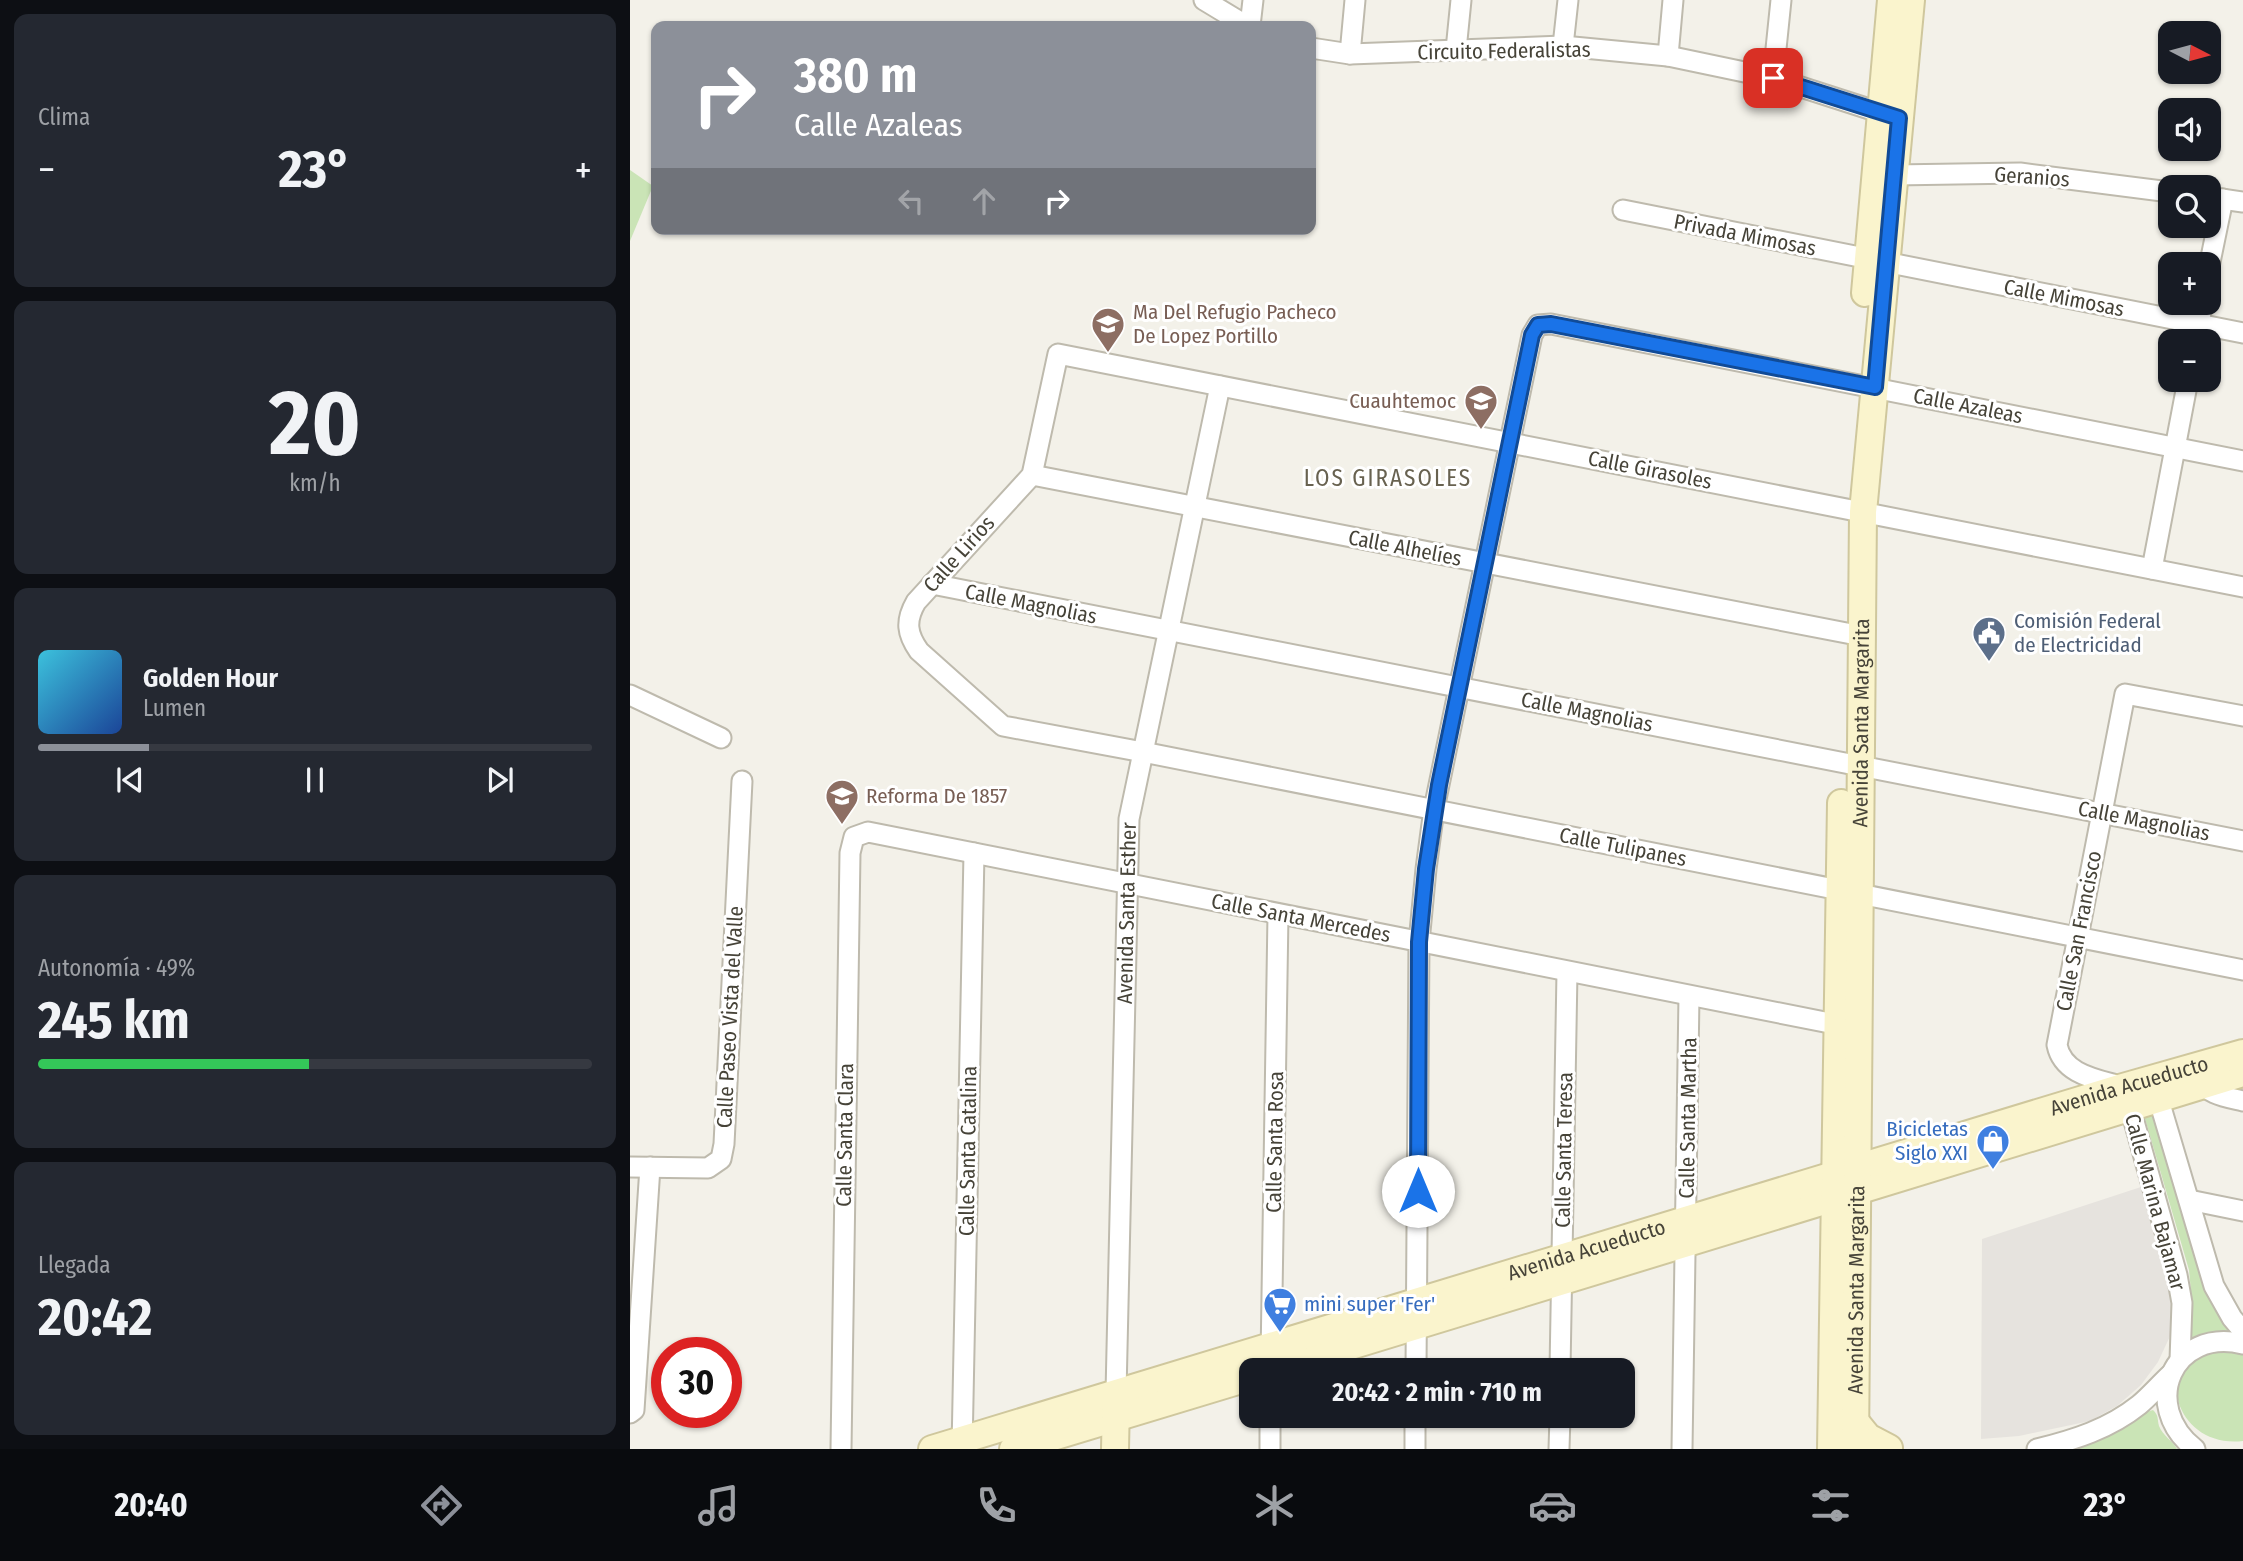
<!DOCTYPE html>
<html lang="es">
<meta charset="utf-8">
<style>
:root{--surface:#171b24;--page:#242831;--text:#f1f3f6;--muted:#9ea1a6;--line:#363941;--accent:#8c9099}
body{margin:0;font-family:"Fira Sans Condensed",sans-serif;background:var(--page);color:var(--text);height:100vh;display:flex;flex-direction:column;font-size:26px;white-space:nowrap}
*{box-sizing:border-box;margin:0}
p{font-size:23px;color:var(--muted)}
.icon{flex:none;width:38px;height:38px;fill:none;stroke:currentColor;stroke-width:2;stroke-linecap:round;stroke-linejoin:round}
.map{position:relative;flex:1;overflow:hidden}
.details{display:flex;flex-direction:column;gap:14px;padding:14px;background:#0d0f14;width:630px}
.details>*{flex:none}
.banner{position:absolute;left:21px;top:21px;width:665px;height:214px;border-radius:14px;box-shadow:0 2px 5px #0004;background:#8c9099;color:#fff;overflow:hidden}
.needle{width:46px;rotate:96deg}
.fabs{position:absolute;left:1528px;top:21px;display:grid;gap:14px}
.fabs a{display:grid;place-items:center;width:63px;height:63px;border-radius:14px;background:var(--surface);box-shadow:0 2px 5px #0004;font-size:35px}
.speed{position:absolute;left:21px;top:1337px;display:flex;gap:14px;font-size:35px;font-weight:700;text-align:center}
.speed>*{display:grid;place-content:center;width:91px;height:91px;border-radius:50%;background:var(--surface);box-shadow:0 2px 5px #0004;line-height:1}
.speed .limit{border:10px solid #d22;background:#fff;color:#111}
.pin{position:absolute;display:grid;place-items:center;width:60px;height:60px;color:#fff;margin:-30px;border-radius:14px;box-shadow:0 4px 10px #0006}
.me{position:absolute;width:77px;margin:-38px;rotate:0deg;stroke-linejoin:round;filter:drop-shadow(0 0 5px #0008)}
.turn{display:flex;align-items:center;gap:24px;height:147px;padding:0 28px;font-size:32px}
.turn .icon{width:91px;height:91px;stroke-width:2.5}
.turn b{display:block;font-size:49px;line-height:60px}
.lanes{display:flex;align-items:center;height:66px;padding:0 28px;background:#0003;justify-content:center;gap:35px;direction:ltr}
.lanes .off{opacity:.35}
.big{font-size:52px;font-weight:700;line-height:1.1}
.details .card{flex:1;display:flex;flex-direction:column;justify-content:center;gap:10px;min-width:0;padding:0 24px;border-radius:14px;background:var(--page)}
.details .dial{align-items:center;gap:0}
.dial b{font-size:91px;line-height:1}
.song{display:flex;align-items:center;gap:21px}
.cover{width:84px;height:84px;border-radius:10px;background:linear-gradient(135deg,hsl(190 70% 55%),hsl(220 70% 35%))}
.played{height:7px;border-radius:4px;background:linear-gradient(90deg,var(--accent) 20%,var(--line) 20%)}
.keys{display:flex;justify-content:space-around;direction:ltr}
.heat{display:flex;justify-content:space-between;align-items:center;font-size:38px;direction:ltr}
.charge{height:10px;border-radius:5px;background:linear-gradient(90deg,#34c759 49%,var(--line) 0)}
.trip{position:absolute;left:609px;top:1358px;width:396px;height:70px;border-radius:14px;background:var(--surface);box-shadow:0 2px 5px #0004;font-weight:700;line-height:70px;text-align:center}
.tabs{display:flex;height:112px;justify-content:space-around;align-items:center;background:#090b0e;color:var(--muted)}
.tabs .icon{width:49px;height:49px}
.tabs .on{color:var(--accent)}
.tabs b{font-size:32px;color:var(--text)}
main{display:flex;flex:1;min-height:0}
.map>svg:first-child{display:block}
.industrial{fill:#e6e3de}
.green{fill:#cae4b6}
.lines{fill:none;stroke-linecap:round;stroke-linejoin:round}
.street-casing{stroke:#bebaad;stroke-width:23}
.secondary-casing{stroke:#cfc79d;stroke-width:30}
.street{stroke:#fff;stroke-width:19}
.secondary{stroke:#faf4cd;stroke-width:26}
.route-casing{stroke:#114b97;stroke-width:18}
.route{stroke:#1a73e8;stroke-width:12}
.labels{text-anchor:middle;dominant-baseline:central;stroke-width:6;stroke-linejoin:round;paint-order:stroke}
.street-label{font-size:21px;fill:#464338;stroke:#fff}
.education-label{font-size:21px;fill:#785e54;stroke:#fff;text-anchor:start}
.service-label{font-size:21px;fill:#4e5e75;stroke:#fff;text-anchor:start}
.shop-label{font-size:21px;fill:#366cbe;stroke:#fff;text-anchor:end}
.neighbourhood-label{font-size:23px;letter-spacing:2px;fill:#686250;stroke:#fff}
</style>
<main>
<section class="details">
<div class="card"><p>Clima</p>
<div class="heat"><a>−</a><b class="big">23°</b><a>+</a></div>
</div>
<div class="card dial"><b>20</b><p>km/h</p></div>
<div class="card">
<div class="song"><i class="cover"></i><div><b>Golden Hour</b><p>Lumen</p></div></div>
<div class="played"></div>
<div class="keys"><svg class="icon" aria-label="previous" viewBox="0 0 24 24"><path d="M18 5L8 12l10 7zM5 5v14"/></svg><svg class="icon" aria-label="pause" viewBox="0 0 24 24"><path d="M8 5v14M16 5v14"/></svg><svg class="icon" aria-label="next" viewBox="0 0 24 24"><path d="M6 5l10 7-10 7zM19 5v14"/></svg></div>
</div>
<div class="card"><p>Autonomía · 49%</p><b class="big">245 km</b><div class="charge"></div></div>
<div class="card"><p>Llegada</p><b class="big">20:42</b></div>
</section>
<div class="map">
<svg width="1613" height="1449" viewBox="0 0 1613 1449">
<rect width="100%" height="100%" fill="#f3f1e9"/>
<polygon class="industrial" points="1517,1185 1544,1302 1541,1334 1528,1362 1511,1385 1487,1406 1460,1421 1389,1436 1351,1439 1352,1239"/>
<g class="green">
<polygon points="0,170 23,186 0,241"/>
<polygon points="1525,1111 1613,1337 1555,1351 1562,1302 1559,1270 1514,1115"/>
<path d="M1602 1350 1613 1354V1441C1549 1449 1520 1369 1580 1352 1587 1350 1595 1351 1602 1350Z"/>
<path d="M1523 1410C1529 1416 1527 1418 1529 1426 1533 1436 1542 1440 1547 1449H1435L1471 1439 1513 1413Z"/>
</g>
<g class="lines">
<defs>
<g id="street">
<polyline points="574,0 617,26"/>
<polyline points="620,26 623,0"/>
<polyline points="933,46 938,0"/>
<polyline points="681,48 720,54 933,46 1038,56 1143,78 1261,116"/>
<polyline points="826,50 831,0"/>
<polyline points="720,54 725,0"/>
<polyline points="1038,56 1043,0"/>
<polyline points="1143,78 1151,0"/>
<polyline points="1264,175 1390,173 1540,192"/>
<polyline points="1578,197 1613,202"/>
<polyline points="993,210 1613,333"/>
<polyline points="1578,272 1593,199"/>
<polyline points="1565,341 1573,303"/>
<polyline points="402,475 1232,636"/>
<polyline points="1522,569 1558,380"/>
<polyline points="302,584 1613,841"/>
<path d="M1613 587 428 354 402 475 286 602C275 621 277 634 289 651L373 726 513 752 1613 970"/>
<polyline points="0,695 91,738"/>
<path d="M1568 1078C1577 1095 1596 1097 1613 1101"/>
<polyline points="1525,1087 1584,1286 1602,1318 1613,1331"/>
<polyline points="0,1167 78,1168 91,1159 94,1144 112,781"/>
<polyline points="1559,1200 1613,1211"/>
<polyline points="641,1359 648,914"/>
<path d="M1550 1360 1552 1303 1547 1275 1500 1107 1493 1087C1467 1079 1433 1075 1427 1045L1495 694 1613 716"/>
<polyline points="786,1370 789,942 796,869 804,809 902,335 908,325 921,324 1613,461"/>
<polyline points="930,1370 937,972"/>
<path id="s1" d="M486 1393 499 819 590 386"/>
<polyline points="0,1413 4,1410 20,1167"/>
<polyline points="211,1449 220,853 224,837 238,832 1220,1027"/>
<polyline points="332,1449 344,853"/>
<polyline points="640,1449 640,1416"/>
<polyline points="785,1449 785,1416"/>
<polyline points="929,1449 930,1416"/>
<polyline points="1052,1449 1059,996"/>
<path d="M1407 1449C1444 1440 1479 1429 1509 1405 1520 1396 1530 1384 1541 1374"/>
<path d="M1565 1449C1509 1405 1543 1327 1613 1344"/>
</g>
<g id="secondary">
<polyline points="1235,293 1261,0"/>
<polyline points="642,1370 1613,1073"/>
<polyline points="1225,1421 1238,1437 1259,1448"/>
<path id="s2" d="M302 1449 1493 1087 1613 1053"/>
<polyline points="383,1449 621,1377"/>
<polyline points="485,1449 486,1402"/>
<polyline points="1201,1449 1211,803"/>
<path id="s3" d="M1225 1449 1233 512 1281 0"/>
</g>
</defs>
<use href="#street" class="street-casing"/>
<use href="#secondary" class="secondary-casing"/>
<use href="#street" class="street"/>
<use href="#secondary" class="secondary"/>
</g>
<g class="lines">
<defs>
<polyline id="route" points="788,1191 789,942 796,869 809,785 902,335 908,325 921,324 1245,387 1269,118 1143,78"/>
</defs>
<use href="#route" class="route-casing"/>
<use href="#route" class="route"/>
</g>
<defs>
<symbol id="school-pin" viewBox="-11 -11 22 30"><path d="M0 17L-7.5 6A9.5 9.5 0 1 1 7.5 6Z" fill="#8d6e63" stroke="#fff"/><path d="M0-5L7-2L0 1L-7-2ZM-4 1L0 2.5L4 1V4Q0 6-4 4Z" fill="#fff"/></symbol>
<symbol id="civic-pin" viewBox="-11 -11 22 30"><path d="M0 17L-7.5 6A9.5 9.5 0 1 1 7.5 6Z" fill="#5c6f8a" stroke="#fff"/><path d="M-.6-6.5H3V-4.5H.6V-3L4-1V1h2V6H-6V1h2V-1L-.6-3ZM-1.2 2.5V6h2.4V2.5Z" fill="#fff"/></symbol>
<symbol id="shop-pin" viewBox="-11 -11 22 30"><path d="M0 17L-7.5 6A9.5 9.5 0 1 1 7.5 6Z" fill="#3f7fe0" stroke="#fff"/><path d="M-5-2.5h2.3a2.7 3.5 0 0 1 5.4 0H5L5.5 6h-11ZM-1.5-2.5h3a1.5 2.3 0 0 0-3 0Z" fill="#fff"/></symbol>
<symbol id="supermarket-pin" viewBox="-11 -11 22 30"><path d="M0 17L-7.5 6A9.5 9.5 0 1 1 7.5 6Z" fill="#3f7fe0" stroke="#fff"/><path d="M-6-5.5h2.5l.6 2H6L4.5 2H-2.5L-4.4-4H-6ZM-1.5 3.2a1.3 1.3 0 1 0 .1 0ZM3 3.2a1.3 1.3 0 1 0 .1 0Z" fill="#fff"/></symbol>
</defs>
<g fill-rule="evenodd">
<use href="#school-pin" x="459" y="305" width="38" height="52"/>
<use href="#school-pin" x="832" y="382" width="38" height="52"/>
<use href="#civic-pin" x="1340" y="614" width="38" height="52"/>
<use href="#school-pin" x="193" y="777" width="38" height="52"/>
<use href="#shop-pin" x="1344" y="1122" width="38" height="52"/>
<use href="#supermarket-pin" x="631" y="1285" width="38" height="52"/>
</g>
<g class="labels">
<g class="street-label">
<text transform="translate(874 51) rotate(-1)">Circuito Federalistas</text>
<text transform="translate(1402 177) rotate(4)">Geranios</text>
<text transform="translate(1115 235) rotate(11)">Privada Mimosas</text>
<text transform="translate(1434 298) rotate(11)">Calle Mimosas</text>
<text transform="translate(1338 406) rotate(11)">Calle Azaleas</text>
<text transform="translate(1020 470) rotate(11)">Calle Girasoles</text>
<text transform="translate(775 548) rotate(11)">Calle Alhelíes</text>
<text transform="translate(329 554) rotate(-48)">Calle Lirios</text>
<text transform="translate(401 604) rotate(11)">Calle Magnolias</text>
<text transform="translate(957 712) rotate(11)">Calle Magnolias</text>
<text stroke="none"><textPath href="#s3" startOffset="726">Avenida Santa Margarita</textPath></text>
<text transform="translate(1514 821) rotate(11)">Calle Magnolias</text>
<text transform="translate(993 847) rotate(11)">Calle Tulipanes</text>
<text stroke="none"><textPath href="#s1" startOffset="480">Avenida Santa Esther</textPath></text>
<text transform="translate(671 918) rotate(11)">Calle Santa Mercedes</text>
<text transform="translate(1449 931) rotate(-79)">Calle San Francisco</text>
<text transform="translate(100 1017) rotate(-87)">Calle Paseo Vista del Valle</text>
<text stroke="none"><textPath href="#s2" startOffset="1251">Avenida Acueducto</textPath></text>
<text transform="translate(1058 1118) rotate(-89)">Calle Santa Martha</text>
<text transform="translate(215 1135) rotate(-89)">Calle Santa Clara</text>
<text transform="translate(645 1142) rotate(-89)">Calle Santa Rosa</text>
<text transform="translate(934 1150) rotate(-89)">Calle Santa Teresa</text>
<text transform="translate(338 1151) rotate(-89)">Calle Santa Catalina</text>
<text transform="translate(1525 1202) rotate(75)">Calle Marina Bajamar</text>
<text stroke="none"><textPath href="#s2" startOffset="684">Avenida Acueducto</textPath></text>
<text stroke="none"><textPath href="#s3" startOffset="159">Avenida Santa Margarita</textPath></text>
</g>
<g class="education-label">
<text x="503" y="312">Ma Del Refugio Pacheco<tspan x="503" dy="24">De Lopez Portillo</tspan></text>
<text x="826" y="401" text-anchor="end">Cuauhtemoc</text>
<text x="236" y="796">Reforma De 1857</text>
</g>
<g class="service-label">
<text x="1384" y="621">Comisión Federal<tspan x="1384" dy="24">de Electricidad</tspan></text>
</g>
<g class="shop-label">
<text x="1338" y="1129">Bicicletas<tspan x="1338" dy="24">Siglo XXI</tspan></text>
<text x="674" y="1304" text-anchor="start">mini super 'Fer'</text>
</g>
<g class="neighbourhood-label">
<text x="758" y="478">LOS GIRASOLES</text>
</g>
</g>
</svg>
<div class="fabs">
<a><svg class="needle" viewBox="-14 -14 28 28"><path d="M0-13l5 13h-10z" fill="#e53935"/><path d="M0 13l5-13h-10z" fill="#9ea1a6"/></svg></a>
<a><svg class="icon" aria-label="sound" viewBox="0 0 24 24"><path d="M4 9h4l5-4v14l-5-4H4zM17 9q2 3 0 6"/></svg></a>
<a><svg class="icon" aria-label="search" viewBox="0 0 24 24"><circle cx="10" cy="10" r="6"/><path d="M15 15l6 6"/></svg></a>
<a>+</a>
<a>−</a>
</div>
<div class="speed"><div class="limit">30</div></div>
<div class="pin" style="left:1143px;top:78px;background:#d93025"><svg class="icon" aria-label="arrive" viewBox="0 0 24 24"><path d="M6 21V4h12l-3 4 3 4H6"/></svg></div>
<svg class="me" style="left:788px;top:1191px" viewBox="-20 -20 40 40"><circle r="19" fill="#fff"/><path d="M0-13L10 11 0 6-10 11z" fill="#1a73e8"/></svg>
<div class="trip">20:42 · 2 min · 710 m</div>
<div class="banner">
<div class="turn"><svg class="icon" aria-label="right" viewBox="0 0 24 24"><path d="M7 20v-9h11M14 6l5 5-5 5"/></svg><div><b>380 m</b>Calle Azaleas</div></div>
<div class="lanes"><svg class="icon off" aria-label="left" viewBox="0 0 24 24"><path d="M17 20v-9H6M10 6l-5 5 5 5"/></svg><svg class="icon off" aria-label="ahead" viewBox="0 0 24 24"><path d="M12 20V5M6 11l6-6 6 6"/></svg><svg class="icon" aria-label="right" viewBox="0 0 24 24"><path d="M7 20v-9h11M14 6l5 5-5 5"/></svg></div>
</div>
</div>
</main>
<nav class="tabs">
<b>20:40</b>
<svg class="icon on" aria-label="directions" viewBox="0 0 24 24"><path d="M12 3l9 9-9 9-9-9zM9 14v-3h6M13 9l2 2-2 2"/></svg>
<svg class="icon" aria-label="music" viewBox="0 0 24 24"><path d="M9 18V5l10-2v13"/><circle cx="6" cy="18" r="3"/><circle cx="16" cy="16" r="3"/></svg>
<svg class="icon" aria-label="phone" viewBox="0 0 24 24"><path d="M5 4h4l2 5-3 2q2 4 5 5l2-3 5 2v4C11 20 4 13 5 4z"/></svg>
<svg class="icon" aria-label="climate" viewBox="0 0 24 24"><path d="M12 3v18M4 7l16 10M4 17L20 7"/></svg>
<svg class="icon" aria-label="car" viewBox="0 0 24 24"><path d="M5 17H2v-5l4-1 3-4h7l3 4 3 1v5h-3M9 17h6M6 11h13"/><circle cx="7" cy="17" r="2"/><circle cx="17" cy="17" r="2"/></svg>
<svg class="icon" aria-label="filters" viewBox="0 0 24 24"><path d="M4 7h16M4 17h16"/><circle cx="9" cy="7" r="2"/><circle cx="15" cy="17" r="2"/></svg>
<b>23°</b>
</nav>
